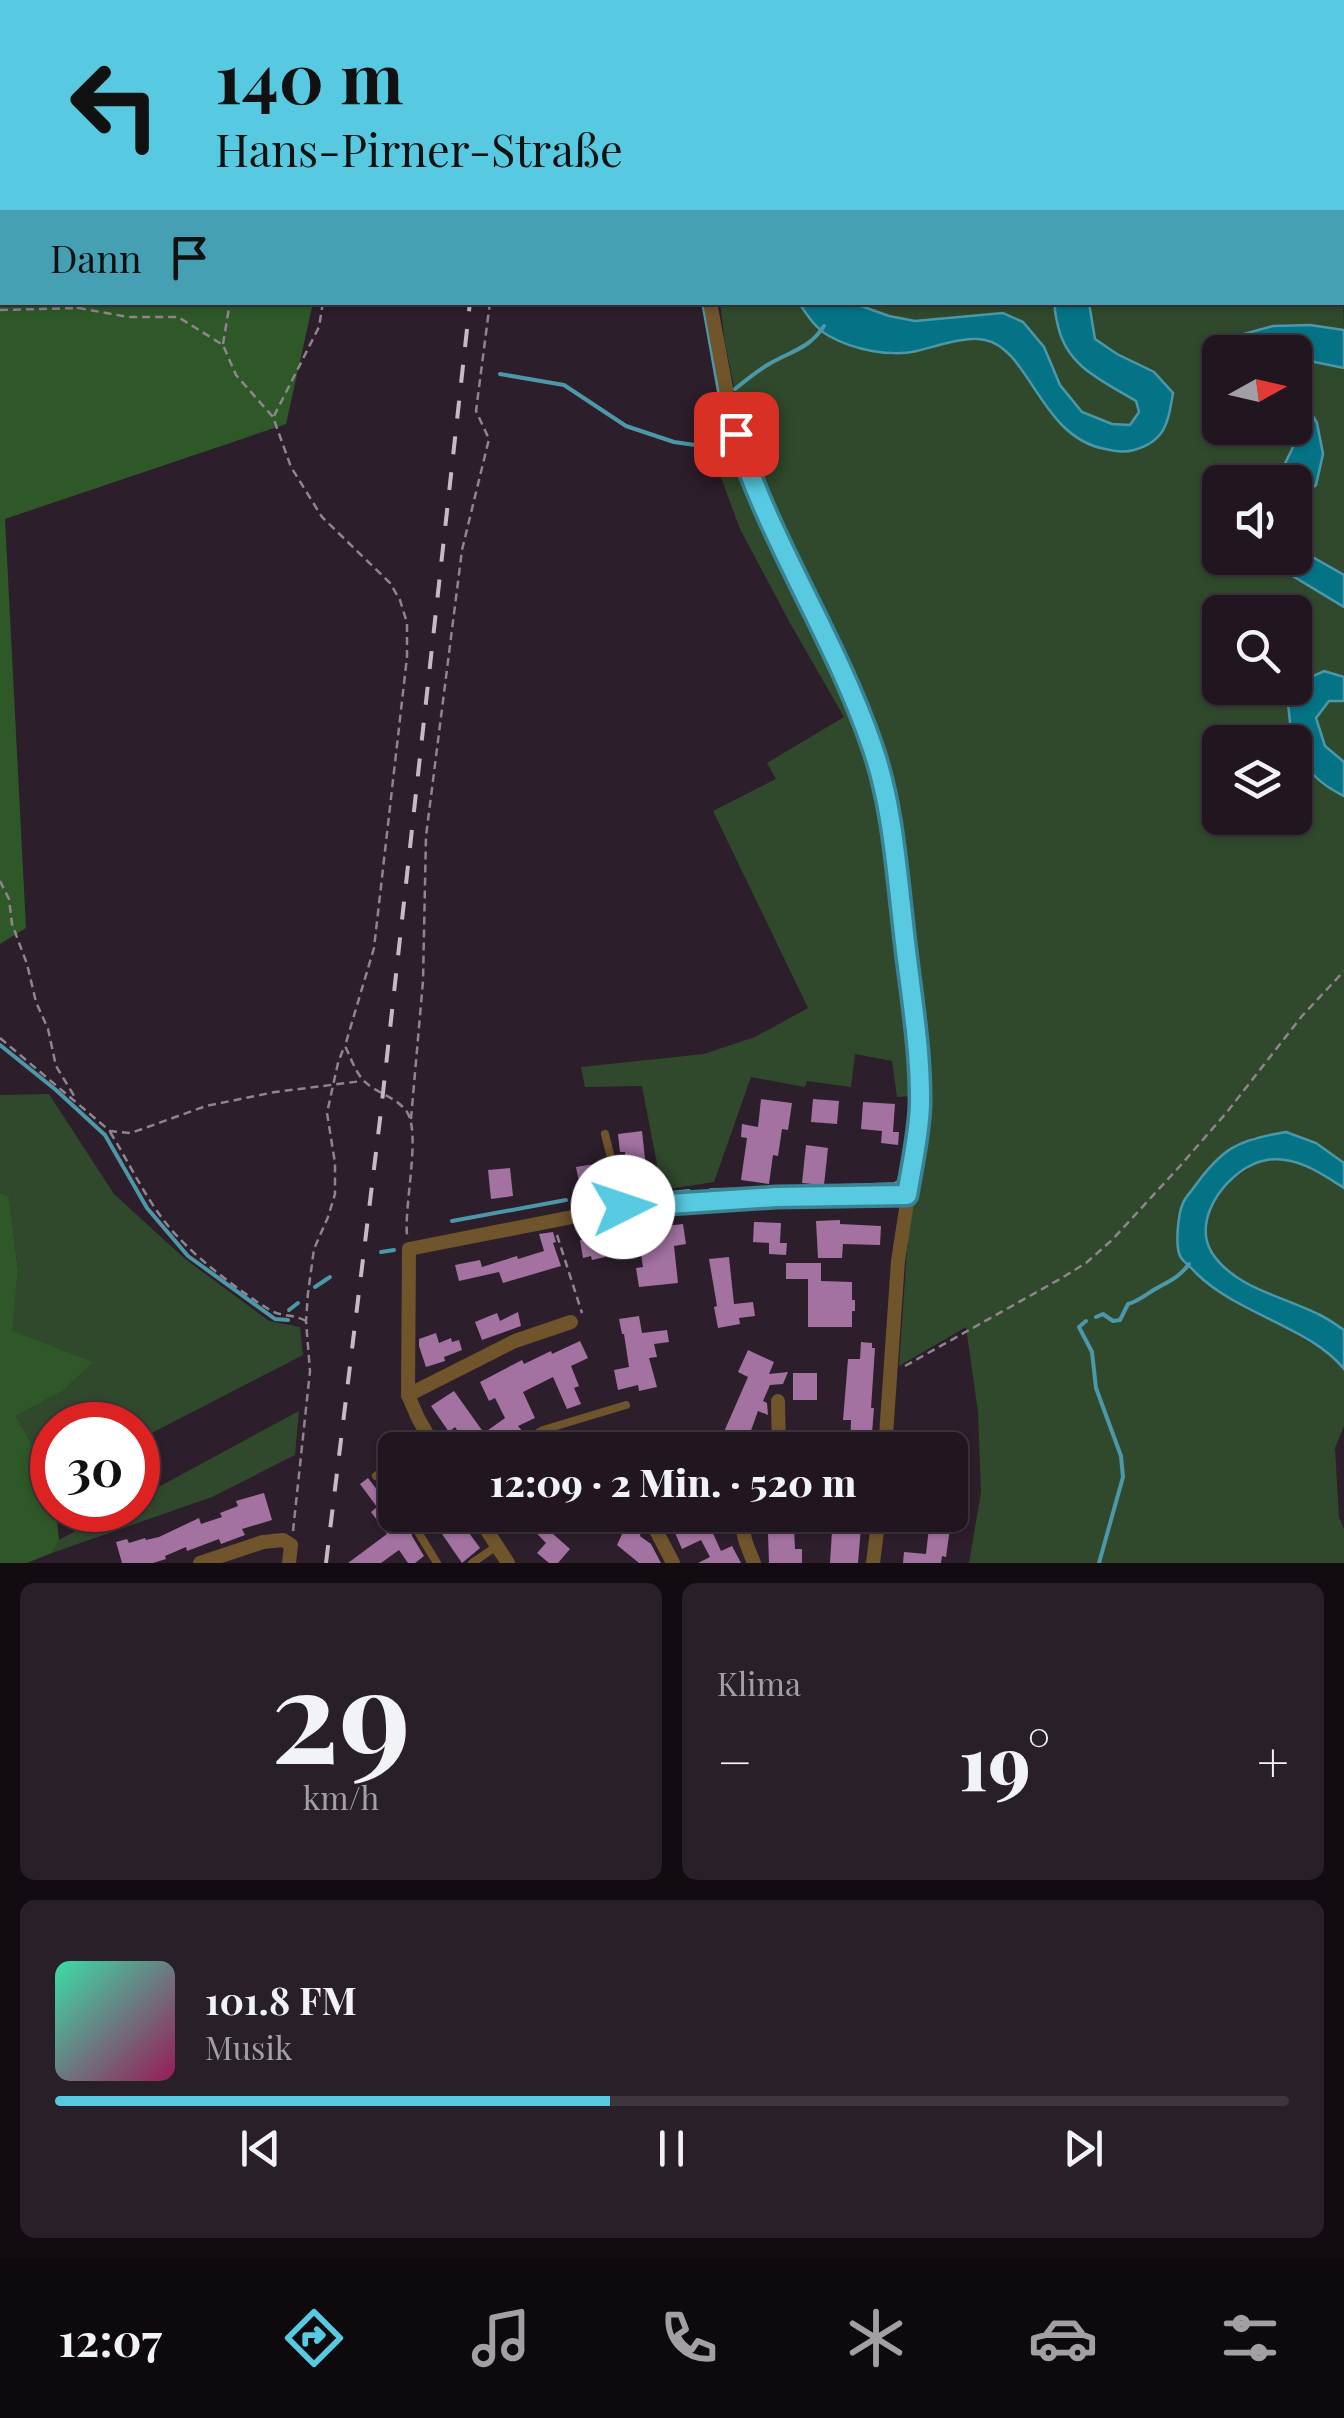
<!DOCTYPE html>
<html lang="de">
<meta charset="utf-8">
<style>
:root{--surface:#211620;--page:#291f29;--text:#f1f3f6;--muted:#a29fa5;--line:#3e353e;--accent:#57c9e1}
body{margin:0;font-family:"Playfair Display",serif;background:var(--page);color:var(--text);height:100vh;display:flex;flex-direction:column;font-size:38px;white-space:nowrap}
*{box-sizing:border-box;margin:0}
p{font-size:32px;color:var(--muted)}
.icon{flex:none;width:55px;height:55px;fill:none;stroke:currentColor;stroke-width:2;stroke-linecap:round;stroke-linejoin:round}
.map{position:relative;height:1563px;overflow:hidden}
.side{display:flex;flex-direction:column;gap:20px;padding:20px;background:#120c12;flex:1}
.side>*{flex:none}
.top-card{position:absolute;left:0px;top:0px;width:1345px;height:305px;box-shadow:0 2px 8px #0004,0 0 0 2px var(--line);background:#57c9e1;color:#111;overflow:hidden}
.needle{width:65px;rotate:82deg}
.buttons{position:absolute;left:1202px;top:335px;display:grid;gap:20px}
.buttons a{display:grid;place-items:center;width:110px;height:110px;border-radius:15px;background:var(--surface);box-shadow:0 2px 8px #0004,0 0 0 2px var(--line);font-size:50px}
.speed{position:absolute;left:30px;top:1402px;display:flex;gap:20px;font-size:50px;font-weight:700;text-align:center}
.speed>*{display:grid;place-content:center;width:130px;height:130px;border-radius:50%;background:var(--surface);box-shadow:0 2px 8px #0004,0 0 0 2px var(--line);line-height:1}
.speed .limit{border:15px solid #d22;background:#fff;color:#111}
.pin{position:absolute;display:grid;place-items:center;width:85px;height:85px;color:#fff;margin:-42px;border-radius:20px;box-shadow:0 5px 15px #0006}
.me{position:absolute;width:110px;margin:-55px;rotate:86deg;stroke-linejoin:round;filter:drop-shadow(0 0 8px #0008)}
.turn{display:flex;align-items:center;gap:35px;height:210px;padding:0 50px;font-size:45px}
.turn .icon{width:130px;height:130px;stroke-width:2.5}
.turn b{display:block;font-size:70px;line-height:85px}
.then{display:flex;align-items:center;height:95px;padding:0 50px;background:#0003;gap:20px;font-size:38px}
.big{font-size:75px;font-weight:800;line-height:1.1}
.side .card{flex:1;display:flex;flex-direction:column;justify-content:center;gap:15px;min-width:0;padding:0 35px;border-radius:15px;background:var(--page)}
.side .dial{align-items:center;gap:0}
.dial b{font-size:130px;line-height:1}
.song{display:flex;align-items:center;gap:30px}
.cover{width:120px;height:120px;border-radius:15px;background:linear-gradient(135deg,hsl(160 70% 55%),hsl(330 70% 35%))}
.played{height:10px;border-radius:5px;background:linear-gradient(90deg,var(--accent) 45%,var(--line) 45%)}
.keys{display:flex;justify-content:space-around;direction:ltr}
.heat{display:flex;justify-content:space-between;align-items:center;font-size:55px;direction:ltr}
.side .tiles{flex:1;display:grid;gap:20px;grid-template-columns:1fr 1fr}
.card:last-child{grid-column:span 2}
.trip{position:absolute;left:378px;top:1432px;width:590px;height:100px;border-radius:15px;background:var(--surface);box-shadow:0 2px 8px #0004,0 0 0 2px var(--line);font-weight:800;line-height:100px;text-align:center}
.menu{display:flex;height:160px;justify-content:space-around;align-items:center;background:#0d090d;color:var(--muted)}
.menu .icon{width:70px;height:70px}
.menu .on{color:var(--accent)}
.menu b{font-size:45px;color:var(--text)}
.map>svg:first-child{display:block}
.green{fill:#30492c;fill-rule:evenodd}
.forest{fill:#2e5828}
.water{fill:#047386;stroke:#4d98a8;stroke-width:2.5}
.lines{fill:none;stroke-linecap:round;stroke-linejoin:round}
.stream{stroke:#4d98a8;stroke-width:4}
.building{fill:#a372a1}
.path{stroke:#90858f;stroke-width:2.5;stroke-dasharray:8 5;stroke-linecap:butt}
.lane{stroke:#6f542c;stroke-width:8}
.street{stroke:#6f542c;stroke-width:14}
.rail{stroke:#c5bbc4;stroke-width:4;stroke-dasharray:18 18;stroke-linecap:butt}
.route-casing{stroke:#398392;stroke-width:25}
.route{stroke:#57c9e1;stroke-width:18}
</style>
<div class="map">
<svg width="1344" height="1563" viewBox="0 0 1344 1563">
<rect width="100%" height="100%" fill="#2c1e2b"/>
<g class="green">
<path d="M1342 248 1344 330 1310 325 1240 335 1233 352H1220V428H1287L1294 445 1276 482H1220V558H1269L1273 564 1344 607V677L1324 671 1288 703 1292 742H1220V818H1295V747L1308 771 1344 796V1163L1316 1143 1253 1137 1177 1229 1286 1328 1334 1357 1344 1369V1426L1335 1448 1339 1517 1344 1529V1563H969L981 1492 978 1412 966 1327 899 1366 909 1221 923 1143 926 1075 909 903 891 772 872 715 792 551 752 452 737 401 725 343 720 303H799L811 321 828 336 869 350 893 355 948 342 985 340 1008 351 1029 383 1124 453 1154 372 1117 354 1095 339 1089 303 1342 302ZM1220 612H1295V688H1220Z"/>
<polygon points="853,303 1055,303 1054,309 1136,401 1139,412 1130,425 1112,424 1082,412 1060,385 1044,347 1023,322 1003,314 915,321 889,316"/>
<polygon points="1295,358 1344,368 1344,575 1302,551 1295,543 1295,501 1316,485 1317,423 1295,385"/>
<polygon points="741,464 766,528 830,663 867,750 886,833 913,1096 897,1097 892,1061 855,1054 851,1087 807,1081 805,1087 751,1077 714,1182 662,1190 642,1086 585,1087 581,1067 704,1054 755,1037 808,1008 713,811 776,779 767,763 844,717 790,623 740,529 719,472"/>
<polygon points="1329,700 1344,701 1344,762 1325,746 1316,718"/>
<polygon points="49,1094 114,1194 184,1258 269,1321 300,1327 303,1355 138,1440 138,1425 52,1425 52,1481 16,1416 61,1392 11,1331 18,1270 9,1196 0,1193 0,1095"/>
<polygon points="1267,1160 1296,1161 1344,1188 1344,1330 1318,1314 1262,1291 1228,1272 1209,1250 1205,1217 1225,1184 1254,1165"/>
<polygon points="299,1411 295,1455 212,1497 52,1553 59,1540 114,1510 138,1510 138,1498"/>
</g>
<g class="forest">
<polygon points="0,0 264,0 264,2 2,2 2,302 313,303 286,424 5,519 26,928 0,944"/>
<polygon points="1047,0 1344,0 1343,198 1342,2 1048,2"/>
<polygon points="0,1193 9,1196 18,1270 12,1331 93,1362 61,1392 16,1416 52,1481 52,1510 56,1510 59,1540 52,1553 27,1563 0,1563"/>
</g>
<g class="water">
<path d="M799 303H853L889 316 915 321 1003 313 1023 322 1044 347 1060 385 1082 412 1112 424 1130 425 1139 412 1136 401C1103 381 1067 367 1058 326 1056 317 1054 311 1055 303H1089L1095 339 1117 354 1154 372 1173 393C1168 422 1166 441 1134 450 1123 453 1116 451 1105 449 1040 437 1030 349 985 340 964 336 937 346 917 351 890 357 854 350 829 336 816 329 807 315 799 303Z"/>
<polygon points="1310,325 1344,330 1344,368 1295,358 1295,352 1233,352 1240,335 1273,326"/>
<polygon points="1295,385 1317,423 1323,454 1316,485 1295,501 1295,482 1276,482 1294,445 1287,428 1295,428"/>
<polygon points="1295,543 1302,551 1344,575 1344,607 1273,564 1269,558 1295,558"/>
<path d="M1324 671 1344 677V701H1329L1316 718 1325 746 1344 762V796C1321 785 1300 767 1295 742H1292L1288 703 1300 682Z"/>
<path d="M1286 1132 1316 1143 1344 1163V1188C1321 1173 1295 1155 1267 1160 1230 1166 1190 1218 1212 1253 1235 1288 1282 1296 1318 1314 1327 1318 1335 1324 1344 1330V1369C1310 1327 1237 1314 1196 1273 1192 1268 1183 1262 1180 1256 1175 1245 1178 1214 1183 1203 1185 1198 1189 1194 1192 1190 1221 1149 1236 1140 1286 1132Z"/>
</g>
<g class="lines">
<g class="stream">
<polyline points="703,302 720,398 738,463"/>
<polyline points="500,374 564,385 626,426 674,442 716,448 729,444"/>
<path d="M735 389C746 380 757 371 769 364 791 351 809 349 824 326"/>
<polyline points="741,472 777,555 848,704"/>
<polyline points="857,726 872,769"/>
<polyline points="878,793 886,838"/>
<polyline points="903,991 912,1081"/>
<polyline points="0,1045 56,1090 105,1135 147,1208 188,1256 275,1319 288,1320"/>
<polyline points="843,1186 895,1184 901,1180 912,1116"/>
<polyline points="790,1188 827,1187"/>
<polyline points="711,1190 771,1189"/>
<polyline points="631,1197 689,1191"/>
<polyline points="452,1221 566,1200"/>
<polyline points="381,1252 394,1250"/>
<polyline points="315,1287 330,1277"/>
<polyline points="289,1310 298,1303"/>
<path d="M1096 1317 1103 1314 1113 1321 1120 1320 1128 1304C1138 1301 1144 1296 1152 1291 1167 1282 1179 1278 1189 1264"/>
<polyline points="1086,1321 1079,1327 1092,1352 1096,1388 1121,1456 1123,1477 1099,1563"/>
</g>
</g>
<g class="building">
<polygon points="761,1099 792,1103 788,1130 782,1129 778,1156 773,1155 769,1184 741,1180 747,1138 741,1137 742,1124 758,1127"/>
<polygon points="813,1099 839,1101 837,1124 811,1122"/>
<polygon points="863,1102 895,1104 893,1132 899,1132 898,1145 881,1143 882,1131 861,1129"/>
<polygon points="642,1131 648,1186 626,1189 623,1176 628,1175 625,1152 620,1152 618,1134"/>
<polygon points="806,1145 828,1148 824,1185 802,1183"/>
<polygon points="601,1163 606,1185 592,1188 593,1196 582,1198 576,1167"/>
<polygon points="510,1168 513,1196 491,1199 488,1170"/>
<polygon points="640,1218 642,1229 683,1224 686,1244 674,1246 678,1283 639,1287 636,1268 643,1267 639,1241 603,1247 605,1257 592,1260 591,1256 583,1258 580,1240 591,1238 589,1224"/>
<polygon points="840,1220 840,1224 881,1226 880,1245 843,1244 842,1258 818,1258 816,1221"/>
<polygon points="754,1222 781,1223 780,1243 787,1243 786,1255 769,1254 769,1243 753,1242"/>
<polygon points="553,1232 556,1242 553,1243 561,1266 503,1283 499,1272 459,1281 455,1265 480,1260 482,1267 517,1256 518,1259 544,1251 539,1234"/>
<polygon points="729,1257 734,1304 753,1302 755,1316 739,1318 740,1324 718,1328 714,1307 717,1306 709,1259"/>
<polygon points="786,1263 821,1263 821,1281 852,1282 852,1300 855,1300 855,1311 852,1311 852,1327 808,1327 808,1279 786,1279"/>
<polygon points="518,1312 521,1326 482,1340 475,1322 497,1313 500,1321"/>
<polygon points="639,1316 642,1333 667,1330 669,1342 654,1344 657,1357 649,1358 657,1387 639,1391 638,1385 618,1390 614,1370 629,1367 624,1334 622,1334 619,1319"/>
<polygon points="436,1333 439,1343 451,1338 452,1342 459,1340 462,1350 444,1357 445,1361 426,1367 419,1346 419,1339"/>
<polygon points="580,1341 588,1358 571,1366 579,1386 574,1388 581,1404 567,1409 553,1377 523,1392 535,1418 518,1426 522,1431 492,1450 471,1450 455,1427 449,1432 431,1406 454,1391 484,1433 505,1418 495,1398 489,1401 480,1382 522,1360 524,1364 551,1351 552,1354"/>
<polygon points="861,1342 872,1343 872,1348 875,1348 871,1408 874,1408 872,1433 865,1433 863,1450 850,1450 851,1420 843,1420 848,1359 860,1359"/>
<polygon points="748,1350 774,1362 769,1374 788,1372 783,1384 770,1385 763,1401 767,1403 768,1415 758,1411 744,1450 716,1450 748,1377 738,1372"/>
<rect x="793" y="1373" width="24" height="27"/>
<polygon points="368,1478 378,1491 381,1489 395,1507 395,1515 456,1515 480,1548 462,1563 431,1518 411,1529 412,1536 424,1556 415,1563 408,1563 399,1550 381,1563 348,1563 387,1534 371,1512 377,1507 360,1484"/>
<polygon points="264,1493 272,1520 242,1529 245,1535 221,1544 219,1539 187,1551 186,1547 165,1556 166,1559 153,1563 122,1563 116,1542 127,1539 129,1543 145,1538 146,1540 159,1537 199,1518 201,1524 222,1517 220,1513 238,1506 236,1501"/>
<polygon points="519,1515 571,1515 552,1533 570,1549 558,1563 549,1563 537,1553 546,1543"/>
<polygon points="624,1515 642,1527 640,1536 651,1544 661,1563 639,1563 617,1545 623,1532 618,1530"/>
<polygon points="683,1515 695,1515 697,1520 705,1516 721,1551 732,1546 741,1563 698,1563 710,1557 701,1540 682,1549 670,1521"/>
<polygon points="833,1515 862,1515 858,1563 830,1563"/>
<polygon points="913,1515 934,1515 933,1526 950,1528 946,1557 942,1556 941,1563 903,1563 904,1552 926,1554 929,1527 912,1526"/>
<polygon points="794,1529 795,1549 802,1549 802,1563 769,1563 768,1534 776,1534 776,1530"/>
</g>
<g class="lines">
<g class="path">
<polyline points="437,0 438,2"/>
<polyline points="579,0 579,2"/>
<polyline points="429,2 430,0"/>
<polyline points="1342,182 1344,183"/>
<polyline points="0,267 2,268"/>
<polyline points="65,302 78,308"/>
<path d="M0 310 79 308 128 317H178L223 345 236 375 273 417 291 467 322 517 390 583 400 600 407 623V657L374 948 345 1046C350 1056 355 1071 363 1080 375 1093 397 1097 407 1112 421 1133 404 1205 407 1235"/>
<polyline points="223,344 230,302"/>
<polyline points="274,416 319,327 323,302"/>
<polyline points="0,881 9,899 12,924 27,964 36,1002 48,1029 56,1066 76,1099"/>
<polyline points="0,1038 110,1131 131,1133 206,1106 275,1092 362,1081"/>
<polyline points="411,1119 423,981 426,836 462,550 489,439 476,411 490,302"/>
<path d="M110 1132C132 1167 149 1207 178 1237 200 1261 242 1293 270 1310 281 1317 294 1314 306 1321"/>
<polyline points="557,1235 582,1313"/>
<polyline points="905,1366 1060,1279 1086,1263 1112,1240 1180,1166 1227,1112 1302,1016 1344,971"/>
<polyline points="293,1531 310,1371 306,1321 308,1293 314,1249 328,1217 335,1194 335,1163 327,1113 338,1063 344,1047"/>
</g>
<g class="lane">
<polyline points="605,1134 623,1207"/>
<polyline points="409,1450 427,1436"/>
<polyline points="511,1450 543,1430 626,1405"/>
<polyline points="376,1476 395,1461"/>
<polyline points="418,1532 437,1563"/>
<polyline points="472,1563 497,1546"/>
</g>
<g class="street">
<polyline points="736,2 736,0"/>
<polyline points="710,302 731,415 746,467 848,686 873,747 890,816 919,1069 918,1131 898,1261 885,1450"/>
<polyline points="408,1395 515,1341 571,1322"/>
<polyline points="778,1401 779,1450"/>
<polyline points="436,1450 418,1418 408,1395 409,1249 623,1207 776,1197 907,1195"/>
<polyline points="477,1515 508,1563"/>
<polyline points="648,1515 673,1563"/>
<polyline points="739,1515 746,1543 754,1563"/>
<polyline points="200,1563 263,1542 283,1540 291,1545 289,1563"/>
<polyline points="873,1563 879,1515"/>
</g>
<g class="rail">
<polyline points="503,2 503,0"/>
<polyline points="326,1563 381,1111 470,302"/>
</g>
</g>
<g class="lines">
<defs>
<path id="route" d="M623 1207 776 1197 907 1195C912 1165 919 1135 920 1105 921 1045 909 984 903 924 896 864 892 803 872 746 835 638 770 542 736 434"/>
</defs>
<use href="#route" class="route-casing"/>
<use href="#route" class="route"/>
</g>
</svg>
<div class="buttons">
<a><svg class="needle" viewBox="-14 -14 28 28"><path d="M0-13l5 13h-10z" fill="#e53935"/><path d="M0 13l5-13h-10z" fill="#a29fa5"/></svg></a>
<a><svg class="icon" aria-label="sound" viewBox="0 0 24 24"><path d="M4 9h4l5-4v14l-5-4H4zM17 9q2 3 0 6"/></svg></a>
<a><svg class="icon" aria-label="search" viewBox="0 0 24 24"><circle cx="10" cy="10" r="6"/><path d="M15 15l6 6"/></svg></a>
<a><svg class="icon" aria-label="layers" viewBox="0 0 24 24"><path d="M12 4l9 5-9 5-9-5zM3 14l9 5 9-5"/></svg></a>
</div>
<div class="speed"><div class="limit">30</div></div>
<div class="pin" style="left:736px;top:434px;background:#d93025"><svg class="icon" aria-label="arrive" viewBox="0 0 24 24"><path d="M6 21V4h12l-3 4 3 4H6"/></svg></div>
<svg class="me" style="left:623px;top:1207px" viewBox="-20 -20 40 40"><circle r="19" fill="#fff"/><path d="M0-13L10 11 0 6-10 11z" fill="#57c9e1"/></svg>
<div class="trip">12:09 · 2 Min. · 520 m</div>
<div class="top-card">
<div class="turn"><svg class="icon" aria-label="left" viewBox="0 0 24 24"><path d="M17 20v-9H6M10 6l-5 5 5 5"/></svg><div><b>140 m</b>Hans-Pirner-Straße</div></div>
<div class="then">Dann<svg class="icon" aria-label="arrive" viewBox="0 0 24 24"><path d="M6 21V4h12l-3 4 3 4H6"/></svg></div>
</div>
</div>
<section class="side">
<div class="tiles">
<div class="card dial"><b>29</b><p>km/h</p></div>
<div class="card"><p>Klima</p>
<div class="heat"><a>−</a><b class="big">19°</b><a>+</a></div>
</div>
<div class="card">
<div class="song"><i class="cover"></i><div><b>101.8 FM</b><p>Musik</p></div></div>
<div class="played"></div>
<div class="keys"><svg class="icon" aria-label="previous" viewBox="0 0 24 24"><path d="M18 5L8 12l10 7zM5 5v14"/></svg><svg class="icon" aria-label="pause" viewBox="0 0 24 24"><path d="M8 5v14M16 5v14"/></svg><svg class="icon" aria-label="next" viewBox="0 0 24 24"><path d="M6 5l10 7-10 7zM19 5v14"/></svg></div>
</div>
</div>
</section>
<nav class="menu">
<b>12:07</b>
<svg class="icon on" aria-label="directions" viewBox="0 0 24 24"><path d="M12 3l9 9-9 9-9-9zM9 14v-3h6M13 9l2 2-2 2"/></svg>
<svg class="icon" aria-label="music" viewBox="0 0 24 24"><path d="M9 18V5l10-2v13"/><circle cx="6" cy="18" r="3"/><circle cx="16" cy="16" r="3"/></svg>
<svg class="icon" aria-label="phone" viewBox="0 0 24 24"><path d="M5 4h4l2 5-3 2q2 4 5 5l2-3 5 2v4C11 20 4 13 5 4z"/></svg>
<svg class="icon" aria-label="climate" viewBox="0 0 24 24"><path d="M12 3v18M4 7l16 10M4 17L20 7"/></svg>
<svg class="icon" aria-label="car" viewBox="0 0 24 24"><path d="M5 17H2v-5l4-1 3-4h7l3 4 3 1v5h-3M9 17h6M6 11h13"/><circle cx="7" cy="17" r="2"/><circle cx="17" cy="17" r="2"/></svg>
<svg class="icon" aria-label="filters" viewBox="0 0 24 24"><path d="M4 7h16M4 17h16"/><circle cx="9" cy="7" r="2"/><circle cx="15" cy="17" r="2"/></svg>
</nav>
